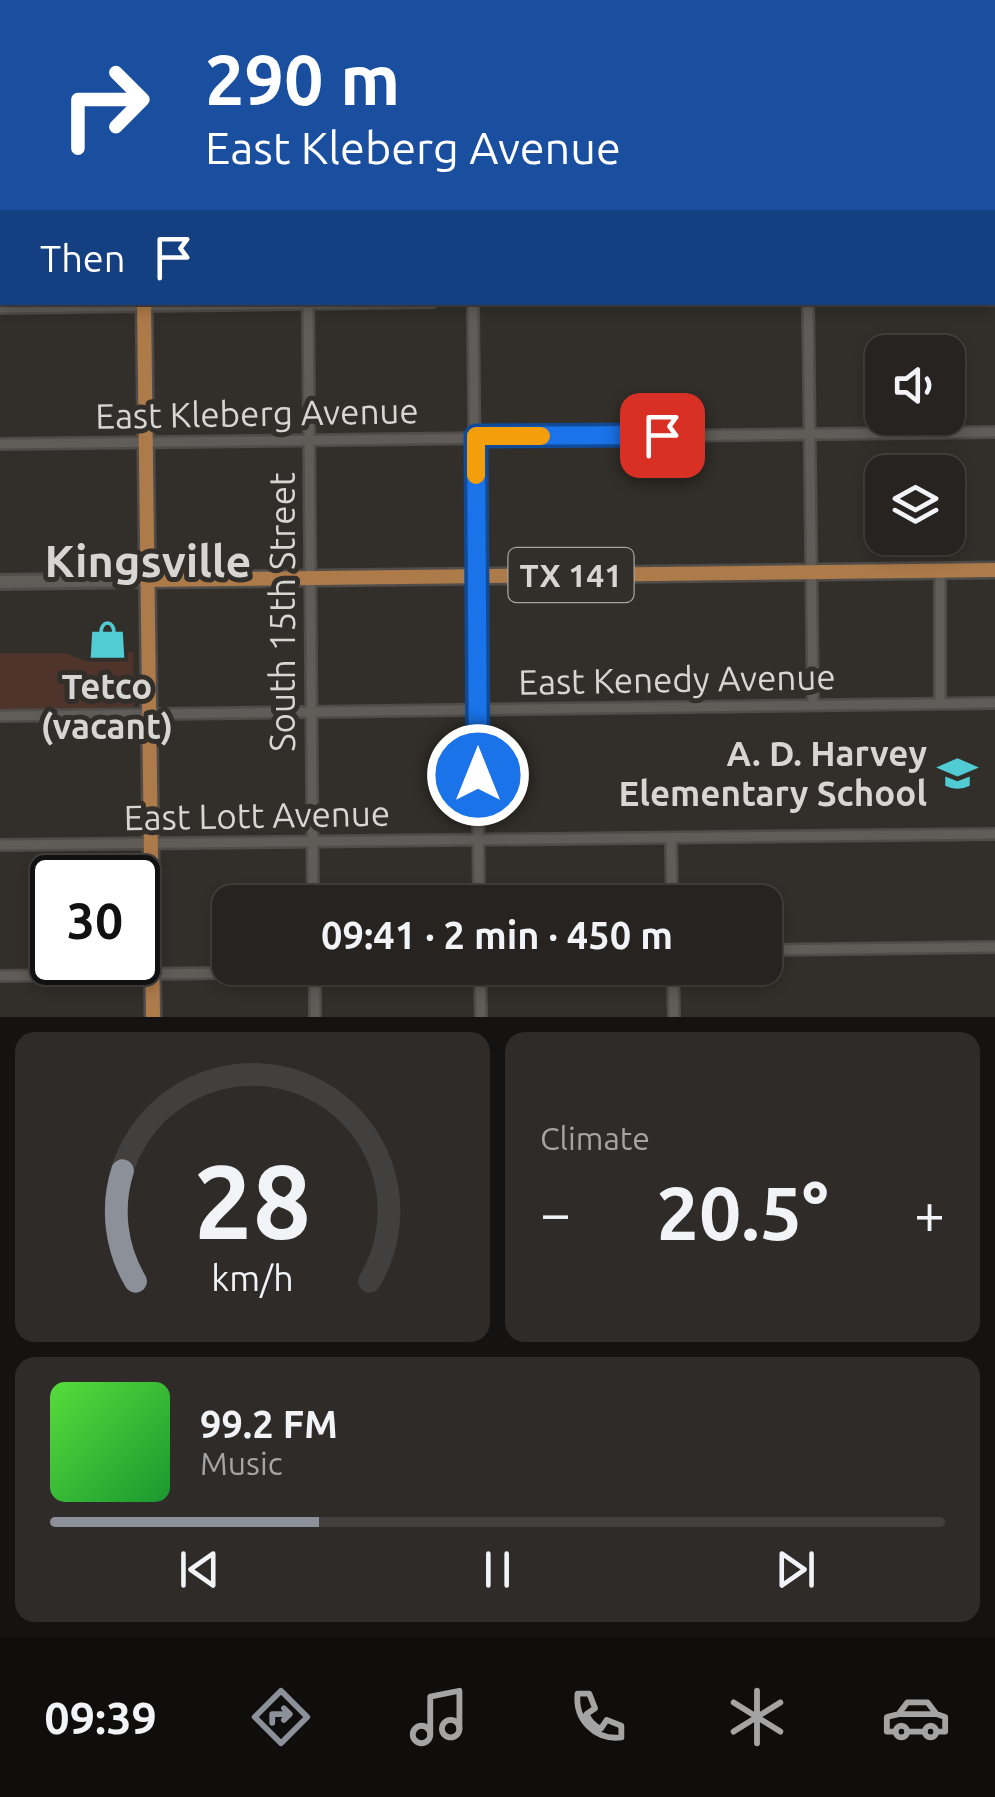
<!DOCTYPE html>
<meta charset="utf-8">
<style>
:root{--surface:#262320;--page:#2e2b29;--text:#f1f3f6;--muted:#a4a4a5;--line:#42403e;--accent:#8c9099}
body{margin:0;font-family:Ubuntu,sans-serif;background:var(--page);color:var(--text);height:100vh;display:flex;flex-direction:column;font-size:38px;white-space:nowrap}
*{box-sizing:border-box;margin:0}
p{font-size:32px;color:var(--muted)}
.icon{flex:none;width:55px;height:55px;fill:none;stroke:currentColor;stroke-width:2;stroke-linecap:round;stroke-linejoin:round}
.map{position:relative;height:1017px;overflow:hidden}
.side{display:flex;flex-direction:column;gap:15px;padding:15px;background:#151312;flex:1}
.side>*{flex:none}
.guide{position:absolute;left:0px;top:0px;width:995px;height:305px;box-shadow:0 5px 15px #0003,0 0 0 2px var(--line);background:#1a4fa0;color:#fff;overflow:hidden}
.fabs{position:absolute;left:865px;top:335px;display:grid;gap:20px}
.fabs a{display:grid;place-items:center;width:100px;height:100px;border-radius:20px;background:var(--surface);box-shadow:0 5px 15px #0003,0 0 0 2px var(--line);font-size:50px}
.speed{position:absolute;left:30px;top:855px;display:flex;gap:20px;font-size:50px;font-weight:700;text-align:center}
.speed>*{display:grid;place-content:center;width:130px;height:130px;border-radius:50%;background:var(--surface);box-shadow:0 5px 15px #0003,0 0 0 2px var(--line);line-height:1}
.speed .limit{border:5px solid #111;border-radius:15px;background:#fff;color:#111}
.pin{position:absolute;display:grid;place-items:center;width:85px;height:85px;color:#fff;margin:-42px;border-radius:20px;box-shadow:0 5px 15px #0006}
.me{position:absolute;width:110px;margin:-55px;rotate:0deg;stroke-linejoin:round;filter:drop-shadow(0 0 8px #0008)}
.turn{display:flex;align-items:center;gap:35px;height:210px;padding:0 40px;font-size:45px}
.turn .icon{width:130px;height:130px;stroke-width:2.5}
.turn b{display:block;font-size:70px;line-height:85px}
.then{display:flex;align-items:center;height:95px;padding:0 40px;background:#0003;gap:20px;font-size:38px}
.big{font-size:75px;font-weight:700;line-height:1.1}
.side .card{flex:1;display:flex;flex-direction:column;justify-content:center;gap:15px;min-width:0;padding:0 35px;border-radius:20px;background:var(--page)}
.side .dial{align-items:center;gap:0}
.dial svg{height:260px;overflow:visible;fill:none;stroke:var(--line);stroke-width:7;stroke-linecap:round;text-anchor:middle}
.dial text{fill:var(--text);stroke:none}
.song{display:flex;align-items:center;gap:30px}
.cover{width:120px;height:120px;border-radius:15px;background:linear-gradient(135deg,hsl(110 70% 55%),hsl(130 70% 35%))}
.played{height:10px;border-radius:5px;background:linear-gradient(90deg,var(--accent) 30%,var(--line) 30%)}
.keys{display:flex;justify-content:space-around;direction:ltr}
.heat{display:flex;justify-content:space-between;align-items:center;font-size:55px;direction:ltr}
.side .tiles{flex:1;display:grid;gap:15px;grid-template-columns:1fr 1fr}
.card:last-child{grid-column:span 2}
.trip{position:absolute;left:212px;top:885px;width:570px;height:100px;border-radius:20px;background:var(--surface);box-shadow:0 5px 15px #0003,0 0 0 2px var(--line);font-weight:700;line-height:100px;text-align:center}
.tab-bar{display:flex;height:160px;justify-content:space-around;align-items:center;background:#0f0e0d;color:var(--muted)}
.tab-bar .icon{width:70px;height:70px}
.tab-bar .current{color:var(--accent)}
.tab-bar b{font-size:45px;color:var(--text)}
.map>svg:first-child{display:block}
.green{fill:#4f342c}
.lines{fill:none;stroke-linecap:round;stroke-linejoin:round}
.river{stroke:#5f754b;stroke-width:14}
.street-casing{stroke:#4f4c49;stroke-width:14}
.secondary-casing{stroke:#4f4c49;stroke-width:18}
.primary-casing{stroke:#4f4c49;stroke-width:19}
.street{stroke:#605d58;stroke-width:9}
.secondary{stroke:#605d58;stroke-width:12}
.primary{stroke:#ad7a4a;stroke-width:14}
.route-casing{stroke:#114b97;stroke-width:25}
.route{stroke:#1a73e8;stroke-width:18}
.slow{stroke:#f59e0b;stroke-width:18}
.labels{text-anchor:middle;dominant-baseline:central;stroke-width:10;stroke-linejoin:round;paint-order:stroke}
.shield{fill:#322f2a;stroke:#a6a4a0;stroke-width:2.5}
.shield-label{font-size:32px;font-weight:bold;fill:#d7d6d3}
.street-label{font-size:35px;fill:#d7d6d3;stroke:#322f2a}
.poi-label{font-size:35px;font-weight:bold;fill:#d7d6d3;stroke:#322f2a}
.district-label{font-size:45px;font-weight:bold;fill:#d7d6d3;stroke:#322f2a}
</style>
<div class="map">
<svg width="995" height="1017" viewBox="0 0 995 1017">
<rect width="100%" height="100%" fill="#322f2a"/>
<polygon class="green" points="133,652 134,707 0,710 0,653 65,653 85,661"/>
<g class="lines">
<g class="river">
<polyline points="901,0 910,2"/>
<polyline points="992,17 995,17"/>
</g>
<defs>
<g id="street">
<polyline points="262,0 262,2"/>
<polyline points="804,0 804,2"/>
<polyline points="0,37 2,37"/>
<polyline points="992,155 995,155"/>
<polyline points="0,172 2,172"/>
<polyline points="308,302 313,902"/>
<polyline points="473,302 479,902"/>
<polyline points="808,302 813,705"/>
<polyline points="0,308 433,302"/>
<polyline points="0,444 995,432"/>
<polyline points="940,571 940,703"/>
<polyline points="0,716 995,703"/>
<polyline points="671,838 672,902"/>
<polyline points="0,845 995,834"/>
<polyline points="765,950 995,947"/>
<polyline points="673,968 674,1017"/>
<polyline points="315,970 315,1017"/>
<polyline points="480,970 481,1017"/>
<polyline points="0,976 594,968"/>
</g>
<polyline id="secondary" points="0,582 148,580"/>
<g id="primary">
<polyline points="140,0 140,2"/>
<polyline points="144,302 153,1017"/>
<polyline points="148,580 995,570"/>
</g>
</defs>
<use href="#street" class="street-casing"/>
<use href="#secondary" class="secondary-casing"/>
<use href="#primary" class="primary-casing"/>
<use href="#street" class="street"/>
<use href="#secondary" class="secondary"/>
<use href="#primary" class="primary"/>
</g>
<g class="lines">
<defs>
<polyline id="route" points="478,775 476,436 662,435"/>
</defs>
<use href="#route" class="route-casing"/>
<use href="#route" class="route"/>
<polyline class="slow" points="476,475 476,436 541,436"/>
</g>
<defs>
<symbol id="shop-bare" viewBox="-9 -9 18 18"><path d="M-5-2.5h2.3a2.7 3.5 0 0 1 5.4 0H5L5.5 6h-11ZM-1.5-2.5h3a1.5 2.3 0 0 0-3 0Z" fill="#51ccd4" stroke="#322f2a" stroke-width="2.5" paint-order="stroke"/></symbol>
<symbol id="school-bare" viewBox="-9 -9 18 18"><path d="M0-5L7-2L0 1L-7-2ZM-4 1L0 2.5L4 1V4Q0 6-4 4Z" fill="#51ccd4" stroke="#322f2a" stroke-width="2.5" paint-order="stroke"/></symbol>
</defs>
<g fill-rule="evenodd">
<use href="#shop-bare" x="80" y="612" width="55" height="55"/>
<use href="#school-bare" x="930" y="746" width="55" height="55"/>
</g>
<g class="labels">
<rect class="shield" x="508.5" y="548" width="125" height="54" rx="8"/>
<g class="shield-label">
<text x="571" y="575">TX 141</text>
</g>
<g class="street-label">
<text transform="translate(257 413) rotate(-1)">East Kleberg Avenue</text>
<text transform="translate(282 612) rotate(-90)">South 15th Street</text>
<text transform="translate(677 679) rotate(-1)">East Kenedy Avenue</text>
<text transform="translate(257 815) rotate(-1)">East Lott Avenue</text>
</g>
<g class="poi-label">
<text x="107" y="686">Tetco<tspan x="107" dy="40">(vacant)</tspan></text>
<text x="927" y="753" text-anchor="end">A. D. Harvey<tspan x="927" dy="40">Elementary School</tspan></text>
</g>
<g class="district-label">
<text x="148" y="560">Kingsville</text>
</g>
</g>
</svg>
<div class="fabs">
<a><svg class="icon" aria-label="sound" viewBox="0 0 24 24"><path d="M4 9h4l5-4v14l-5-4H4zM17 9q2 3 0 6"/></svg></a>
<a><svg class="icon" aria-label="layers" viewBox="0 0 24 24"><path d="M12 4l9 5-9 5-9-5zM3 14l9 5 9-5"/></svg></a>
</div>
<div class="speed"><div class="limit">30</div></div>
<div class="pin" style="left:662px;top:435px;background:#d93025"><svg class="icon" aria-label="arrive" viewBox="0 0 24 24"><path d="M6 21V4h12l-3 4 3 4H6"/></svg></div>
<svg class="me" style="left:478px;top:775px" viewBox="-20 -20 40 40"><circle r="17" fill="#1a73e8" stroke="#fff" stroke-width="3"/><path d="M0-11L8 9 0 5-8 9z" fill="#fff"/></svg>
<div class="trip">09:41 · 2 min · 450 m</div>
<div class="guide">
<div class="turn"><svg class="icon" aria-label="right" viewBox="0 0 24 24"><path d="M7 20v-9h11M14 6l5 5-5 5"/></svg><div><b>290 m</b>East Kleberg Avenue</div></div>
<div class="then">Then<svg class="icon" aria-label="arrive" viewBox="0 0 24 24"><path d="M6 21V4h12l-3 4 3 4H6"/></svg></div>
</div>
</div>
<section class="side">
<div class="tiles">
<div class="card dial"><svg viewBox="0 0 100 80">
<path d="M14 69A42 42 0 1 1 86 69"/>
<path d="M14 69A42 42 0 0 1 10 35" stroke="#8c9099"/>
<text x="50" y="56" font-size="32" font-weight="700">28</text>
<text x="50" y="72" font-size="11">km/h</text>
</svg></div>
<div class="card"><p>Climate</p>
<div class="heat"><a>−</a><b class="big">20.5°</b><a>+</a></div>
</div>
<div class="card">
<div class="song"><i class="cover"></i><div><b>99.2 FM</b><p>Music</p></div></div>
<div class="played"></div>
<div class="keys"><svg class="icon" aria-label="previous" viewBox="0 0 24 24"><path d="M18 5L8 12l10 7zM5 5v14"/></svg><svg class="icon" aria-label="pause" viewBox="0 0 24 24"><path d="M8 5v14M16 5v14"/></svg><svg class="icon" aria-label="next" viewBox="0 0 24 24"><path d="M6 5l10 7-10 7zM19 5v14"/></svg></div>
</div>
</div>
</section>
<nav class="tab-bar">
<b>09:39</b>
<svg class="icon current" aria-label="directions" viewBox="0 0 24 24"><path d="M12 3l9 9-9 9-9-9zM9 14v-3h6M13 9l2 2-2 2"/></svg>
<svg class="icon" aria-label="music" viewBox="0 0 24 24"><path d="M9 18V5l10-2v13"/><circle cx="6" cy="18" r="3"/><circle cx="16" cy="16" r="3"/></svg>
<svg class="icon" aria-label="phone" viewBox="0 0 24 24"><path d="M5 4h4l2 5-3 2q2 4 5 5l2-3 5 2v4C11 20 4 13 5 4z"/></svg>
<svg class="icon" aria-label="climate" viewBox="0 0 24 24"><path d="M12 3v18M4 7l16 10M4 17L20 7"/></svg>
<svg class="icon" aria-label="car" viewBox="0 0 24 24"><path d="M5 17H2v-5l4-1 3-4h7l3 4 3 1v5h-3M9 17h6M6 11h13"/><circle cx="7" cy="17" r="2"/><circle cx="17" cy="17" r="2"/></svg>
</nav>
